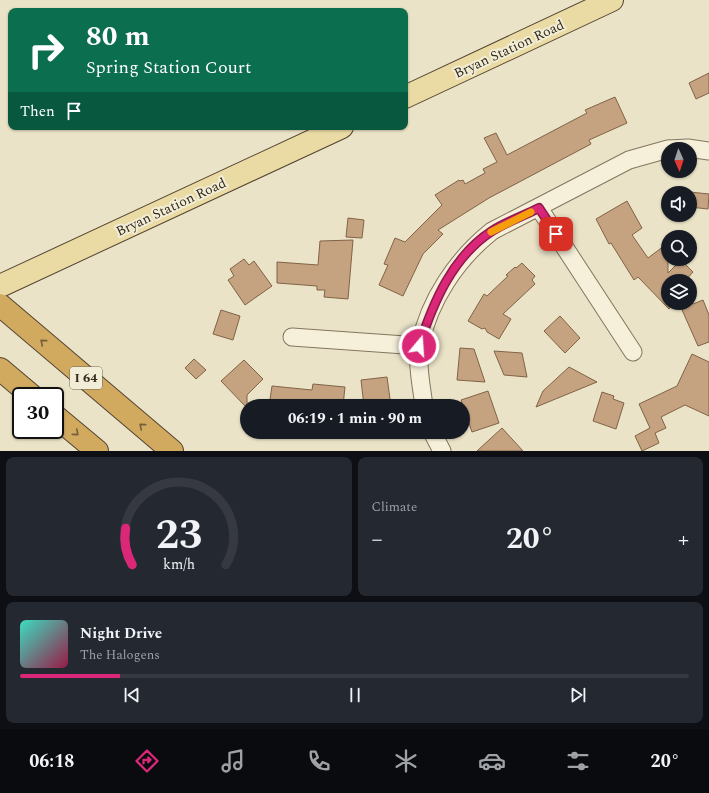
<!DOCTYPE html>
<meta charset="utf-8">
<style>
:root{--surface:#171b24;--page:#242831;--text:#f1f3f6;--muted:#9ea1a6;--line:#363941;--accent:#db2777}
body{margin:0;font-family:Spectral,serif;background:var(--page);color:var(--text);height:100vh;display:flex;flex-direction:column;font-size:15px;white-space:nowrap}
*{box-sizing:border-box;margin:0}
p{font-size:13px;color:var(--muted)}
.icon{flex:none;width:22px;height:22px;fill:none;stroke:currentColor;stroke-width:2;stroke-linecap:round;stroke-linejoin:round}
.map{position:relative;height:451px;overflow:hidden}
.details{display:flex;flex-direction:column;gap:6px;padding:6px;background:#0d0f14;flex:1}
.details>*{flex:none}
.top-card{position:absolute;left:8px;top:8px;width:400px;height:122px;border-radius:8px;box-shadow:0 1px 3px #0004;background:#0b6e4f;color:#fff;overflow:hidden}
.needle{width:26px;rotate:177deg}
.tools{position:absolute;left:661px;top:142px;display:grid;gap:8px}
.tools a{display:grid;place-items:center;width:36px;height:36px;border-radius:50%;background:var(--surface);box-shadow:0 1px 3px #0004;font-size:20px}
.speed{position:absolute;left:12px;top:387px;display:flex;gap:8px;font-size:20px;font-weight:700;text-align:center}
.speed>*{display:grid;place-content:center;width:52px;height:52px;border-radius:50%;background:var(--surface);box-shadow:0 1px 3px #0004;line-height:1}
.speed .limit{border:2px solid #111;border-radius:6px;background:#fff;color:#111}
.pin{position:absolute;display:grid;place-items:center;width:34px;height:34px;color:#fff;margin:-17px;border-radius:8px;box-shadow:0 2px 6px #0006}
.me{position:absolute;width:44px;margin:-22px;rotate:18deg;stroke-linejoin:round;filter:drop-shadow(0 0 3px #0008)}
.turn{display:flex;align-items:center;gap:14px;height:84px;padding:0 12px;font-size:18px}
.turn .icon{width:52px;height:52px;stroke-width:2.5}
.turn b{display:block;font-size:28px;line-height:34px}
.then{display:flex;align-items:center;height:38px;padding:0 12px;background:#0003;gap:8px;font-size:15px}
.big{font-size:30px;font-weight:700;line-height:1.1}
.details .tile{flex:1;display:flex;flex-direction:column;justify-content:center;gap:6px;min-width:0;padding:0 14px;border-radius:8px;background:var(--page)}
.details .dial{align-items:center;gap:0}
.dial svg{height:104px;overflow:visible;fill:none;stroke:var(--line);stroke-width:7;stroke-linecap:round;text-anchor:middle}
.dial text{fill:var(--text);stroke:none}
.song{display:flex;align-items:center;gap:12px}
.cover{width:48px;height:48px;border-radius:6px;background:linear-gradient(135deg,hsl(170 70% 55%),hsl(340 70% 35%))}
.played{height:4px;border-radius:2px;background:linear-gradient(90deg,var(--accent) 15%,var(--line) 15%)}
.keys{display:flex;justify-content:space-around;direction:ltr}
.heat{display:flex;justify-content:space-between;align-items:center;font-size:22px;direction:ltr}
.details .tiles{flex:1;display:grid;gap:6px;grid-template-columns:1fr 1fr}
.tile:last-child{grid-column:span 2}
.trip{position:absolute;left:240px;top:399px;width:230px;height:40px;border-radius:20px;background:var(--surface);box-shadow:0 1px 3px #0004;font-weight:700;line-height:40px;text-align:center}
.menu{display:flex;height:64px;justify-content:space-around;align-items:center;background:#090b0e;color:var(--muted)}
.menu .icon{width:28px;height:28px}
.menu .selected{color:var(--accent)}
.menu b{font-size:18px;color:var(--text)}
.map>svg:first-child{display:block}
.building{fill:#c5a380;stroke:#816346}
.lines{fill:none;stroke-linecap:round;stroke-linejoin:round}
.minor-casing{stroke:#84765e;stroke-width:19}
.major-casing{stroke:#534432;stroke-width:24}
.highway-casing{stroke:#534432;stroke-width:24}
.minor{stroke:#f6f0da;stroke-width:17}
.major{stroke:#eadaa3;stroke-width:22}
.highway{stroke:#d1aa60;stroke-width:22}
.oneway{stroke:#745f3a}
.route-casing{stroke:#8e194d;stroke-width:10}
.route{stroke:#db2777;stroke-width:7}
.slow{stroke:#f59e0b;stroke-width:7}
.labels{text-anchor:middle;dominant-baseline:central;stroke-width:4;stroke-linejoin:round;paint-order:stroke}
.shield{fill:#f2edd6;stroke:#6e6757;stroke-width:1}
.shield-label{font-size:13px;font-weight:bold;fill:#362d20}
.street-label{font-size:14px;fill:#362d20;stroke:#f2edd6}
</style>
<div class="map">
<svg width="709" height="451" viewBox="0 0 709 451">
<rect width="100%" height="100%" fill="#eae3c7"/>
<g class="building">
<polygon points="709,73 709,93 696,99 689,83"/>
<polygon points="615,97 627,123 589,140 591,144 489,198 438,230 443,234 423,254 403,296 379,285 388,265 384,264 395,238 405,242 442,205 435,195 459,180 460,181 463,180 465,184 485,173 483,169 497,162 484,138 496,133 507,155 587,113 585,110"/>
<polygon points="690,192 709,194 708,209 690,207"/>
<polygon points="627,201 642,228 632,235 648,258 668,243 668,273 681,260 693,272 685,281 668,281 668,303 674,303 669,309 638,277 634,280 611,243 609,244 596,219"/>
<polygon points="348,218 364,220 362,238 346,237"/>
<polygon points="353,240 348,299 324,297 325,290 317,290 317,286 277,283 277,262 318,265 320,241"/>
<polygon points="244,259 249,265 254,261 272,286 245,305 228,280 234,276 230,269"/>
<polygon points="522,263 535,276 532,280 535,284 503,314 511,319 499,339 487,332 485,328 482,329 468,321 484,294 487,296 508,276 506,275 515,267 516,268"/>
<polygon points="690,300 693,304 703,300 709,315 709,342 698,346 679,303 690,303"/>
<polygon points="221,310 240,316 233,340 213,334"/>
<polygon points="560,316 580,338 565,353 544,331"/>
<polygon points="460,348 474,349 485,382 457,380"/>
<polygon points="494,351 522,353 527,377 504,375"/>
<polygon points="692,354 709,362 709,416 685,405 661,417 666,428 655,433 659,443 642,451 635,436 650,428 639,404 677,386"/>
<polygon points="194,359 206,370 196,379 185,368"/>
<polygon points="244,360 263,379 247,395 247,408 221,381"/>
<polygon points="569,367 597,382 536,407 543,391"/>
<polygon points="387,377 391,406 364,406 361,380"/>
<polygon points="313,384 345,387 343,406 269,406 272,386 312,390"/>
<polygon points="488,391 499,423 472,432 461,400"/>
<polygon points="602,392 614,396 613,399 624,403 616,429 593,421"/>
<polygon points="502,428 523,451 477,451"/>
</g>
<g class="lines">
<defs>
<g id="minor">
<polyline points="669,149 688,148 709,151"/>
<polyline points="539,208 633,352"/>
<polyline points="292,337 419,346"/>
<path d="M424 406C422 389 416 362 420 345 429 300 457 259 492 231L629 160 668 149"/>
<polyline points="432,432 442,451"/>
</g>
<g id="major">
<polyline points="405,97 612,0"/>
<polyline points="0,286 342,127"/>
</g>
<g id="highway">
<polyline points="0,305 172,451"/>
<polyline points="0,369 32,396"/>
<polyline points="55,416 97,451"/>
</g>
</defs>
<use href="#minor" class="minor-casing"/>
<use href="#major" class="major-casing"/>
<use href="#highway" class="highway-casing"/>
<use href="#minor" class="minor"/>
<use href="#major" class="major"/>
<use href="#highway" class="highway"/>
</g>
<defs><path id="oneway-chevron" d="M-2-3.5L2.5 0L-2 3.5" fill="none" stroke-width="1.6" stroke-linecap="round" stroke-linejoin="round"/></defs>
<g class="oneway">
<use href="#oneway-chevron" transform="translate(43 342) rotate(-140)"/>
<use href="#oneway-chevron" transform="translate(142 426) rotate(-140)"/>
<use href="#oneway-chevron" transform="translate(76 433) rotate(40)"/>
</g>
<g class="lines">
<defs>
<path id="route" d="M419 346C433 303 452 257 492 231 506 222 523 216 539 208L556 234"/>
</defs>
<use href="#route" class="route-casing"/>
<use href="#route" class="route"/>
<polyline class="slow" points="491,232 531,212"/>
</g>
<g class="labels">
<rect class="shield" x="70" y="367" width="32" height="22" rx="3"/>
<g class="shield-label">
<text x="86" y="378">I 64</text>
</g>
<g class="street-label">
<text transform="translate(509 49) rotate(-25)">Bryan Station Road</text>
<text transform="translate(171 207) rotate(-25)">Bryan Station Road</text>
</g>
</g>
</svg>
<div class="tools">
<a><svg class="needle" viewBox="-14 -14 28 28"><path d="M0-13l5 13h-10z" fill="#e53935"/><path d="M0 13l5-13h-10z" fill="#9ea1a6"/></svg></a>
<a><svg class="icon" aria-label="sound" viewBox="0 0 24 24"><path d="M4 9h4l5-4v14l-5-4H4zM17 9q2 3 0 6"/></svg></a>
<a><svg class="icon" aria-label="search" viewBox="0 0 24 24"><circle cx="10" cy="10" r="6"/><path d="M15 15l6 6"/></svg></a>
<a><svg class="icon" aria-label="layers" viewBox="0 0 24 24"><path d="M12 4l9 5-9 5-9-5zM3 14l9 5 9-5"/></svg></a>
</div>
<div class="speed"><div class="limit">30</div></div>
<div class="pin" style="left:556px;top:234px;background:#d93025"><svg class="icon" aria-label="arrive" viewBox="0 0 24 24"><path d="M6 21V4h12l-3 4 3 4H6"/></svg></div>
<svg class="me" style="left:419px;top:346px" viewBox="-20 -20 40 40"><circle r="17" fill="#db2777" stroke="#fff" stroke-width="3"/><path d="M0-11L8 9 0 5-8 9z" fill="#fff"/></svg>
<div class="trip">06:19 · 1 min · 90 m</div>
<div class="top-card">
<div class="turn"><svg class="icon" aria-label="right" viewBox="0 0 24 24"><path d="M7 20v-9h11M14 6l5 5-5 5"/></svg><div><b>80 m</b>Spring Station Court</div></div>
<div class="then">Then<svg class="icon" aria-label="arrive" viewBox="0 0 24 24"><path d="M6 21V4h12l-3 4 3 4H6"/></svg></div>
</div>
</div>
<section class="details">
<div class="tiles">
<div class="tile dial"><svg viewBox="0 0 100 80">
<path d="M14 69A42 42 0 1 1 86 69"/>
<path d="M14 69A42 42 0 0 1 9 41" stroke="#db2777"/>
<text x="50" y="56" font-size="32" font-weight="700">23</text>
<text x="50" y="72" font-size="11">km/h</text>
</svg></div>
<div class="tile"><p>Climate</p>
<div class="heat"><a>−</a><b class="big">20°</b><a>+</a></div>
</div>
<div class="tile">
<div class="song"><i class="cover"></i><div><b>Night Drive</b><p>The Halogens</p></div></div>
<div class="played"></div>
<div class="keys"><svg class="icon" aria-label="previous" viewBox="0 0 24 24"><path d="M18 5L8 12l10 7zM5 5v14"/></svg><svg class="icon" aria-label="pause" viewBox="0 0 24 24"><path d="M8 5v14M16 5v14"/></svg><svg class="icon" aria-label="next" viewBox="0 0 24 24"><path d="M6 5l10 7-10 7zM19 5v14"/></svg></div>
</div>
</div>
</section>
<nav class="menu">
<b>06:18</b>
<svg class="icon selected" aria-label="directions" viewBox="0 0 24 24"><path d="M12 3l9 9-9 9-9-9zM9 14v-3h6M13 9l2 2-2 2"/></svg>
<svg class="icon" aria-label="music" viewBox="0 0 24 24"><path d="M9 18V5l10-2v13"/><circle cx="6" cy="18" r="3"/><circle cx="16" cy="16" r="3"/></svg>
<svg class="icon" aria-label="phone" viewBox="0 0 24 24"><path d="M5 4h4l2 5-3 2q2 4 5 5l2-3 5 2v4C11 20 4 13 5 4z"/></svg>
<svg class="icon" aria-label="climate" viewBox="0 0 24 24"><path d="M12 3v18M4 7l16 10M4 17L20 7"/></svg>
<svg class="icon" aria-label="car" viewBox="0 0 24 24"><path d="M5 17H2v-5l4-1 3-4h7l3 4 3 1v5h-3M9 17h6M6 11h13"/><circle cx="7" cy="17" r="2"/><circle cx="17" cy="17" r="2"/></svg>
<svg class="icon" aria-label="filters" viewBox="0 0 24 24"><path d="M4 7h16M4 17h16"/><circle cx="9" cy="7" r="2"/><circle cx="15" cy="17" r="2"/></svg>
<b>20°</b>
</nav>
